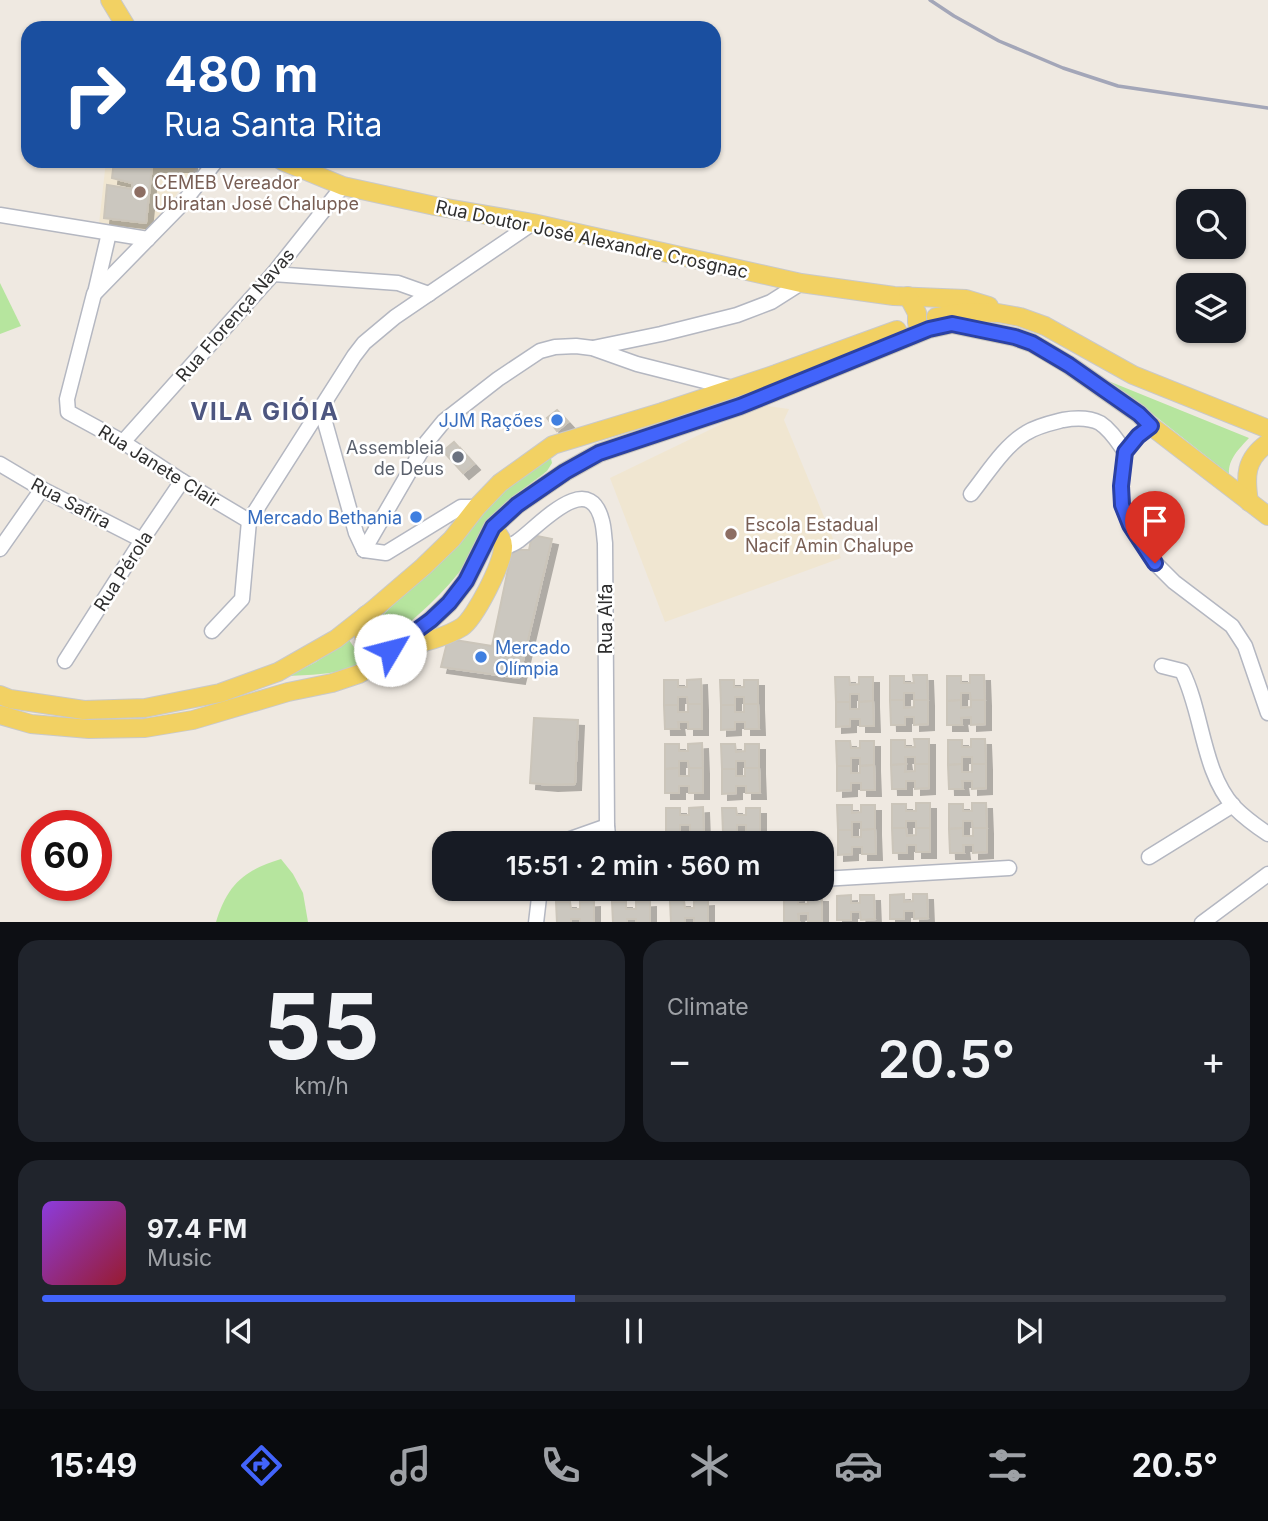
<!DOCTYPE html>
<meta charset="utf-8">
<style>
:root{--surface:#171b24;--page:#20242c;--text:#f1f3f6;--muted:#9ea1a6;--line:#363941;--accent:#4264fb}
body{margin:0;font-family:Inter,sans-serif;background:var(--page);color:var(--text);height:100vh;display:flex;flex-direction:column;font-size:26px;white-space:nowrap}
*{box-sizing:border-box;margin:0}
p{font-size:23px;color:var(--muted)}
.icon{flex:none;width:38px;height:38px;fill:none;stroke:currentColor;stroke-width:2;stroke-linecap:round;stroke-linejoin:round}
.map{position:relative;height:922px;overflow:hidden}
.side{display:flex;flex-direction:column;gap:18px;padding:18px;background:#0d0f14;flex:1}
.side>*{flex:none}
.guide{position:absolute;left:21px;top:21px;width:700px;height:147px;border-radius:21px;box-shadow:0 2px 5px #0004;background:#1a4fa0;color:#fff;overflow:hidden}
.fabs{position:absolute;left:1176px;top:189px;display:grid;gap:14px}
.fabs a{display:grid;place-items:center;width:70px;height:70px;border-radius:14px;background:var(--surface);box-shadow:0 2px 5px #0004;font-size:35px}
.speed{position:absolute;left:21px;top:810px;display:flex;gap:14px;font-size:35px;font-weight:700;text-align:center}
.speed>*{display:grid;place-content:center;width:91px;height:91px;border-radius:50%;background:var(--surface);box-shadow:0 2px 5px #0004;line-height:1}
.speed .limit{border:10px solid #d22;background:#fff;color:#111}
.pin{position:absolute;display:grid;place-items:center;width:60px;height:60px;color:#fff;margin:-72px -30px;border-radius:50% 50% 50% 0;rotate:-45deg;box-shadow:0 0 7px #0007}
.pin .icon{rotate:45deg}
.me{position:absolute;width:77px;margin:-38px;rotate:53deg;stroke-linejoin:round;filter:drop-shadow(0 0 5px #0008)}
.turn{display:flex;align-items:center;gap:24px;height:147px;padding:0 28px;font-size:32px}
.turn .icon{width:91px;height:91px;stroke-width:2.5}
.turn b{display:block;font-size:49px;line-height:60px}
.big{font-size:52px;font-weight:600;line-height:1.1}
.side .widget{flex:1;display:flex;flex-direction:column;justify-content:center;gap:10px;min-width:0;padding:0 24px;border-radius:21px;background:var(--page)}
.side .dial{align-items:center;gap:0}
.dial b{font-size:91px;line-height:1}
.song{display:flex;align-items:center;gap:21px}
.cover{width:84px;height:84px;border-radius:10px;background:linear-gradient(135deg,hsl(270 70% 55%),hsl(350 70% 35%))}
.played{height:7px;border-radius:4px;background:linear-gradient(90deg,var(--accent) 45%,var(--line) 45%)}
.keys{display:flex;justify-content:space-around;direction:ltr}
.heat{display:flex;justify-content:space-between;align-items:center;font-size:38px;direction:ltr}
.side .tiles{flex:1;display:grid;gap:18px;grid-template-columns:1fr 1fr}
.widget:last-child{grid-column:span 2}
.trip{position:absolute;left:432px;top:831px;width:402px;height:70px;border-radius:21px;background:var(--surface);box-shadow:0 2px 5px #0004;font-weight:600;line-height:70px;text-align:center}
.tabs{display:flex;height:112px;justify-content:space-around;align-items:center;background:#090b0e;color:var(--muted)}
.tabs .icon{width:49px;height:49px}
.tabs .current{color:var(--accent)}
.tabs b{font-size:32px;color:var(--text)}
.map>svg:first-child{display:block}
.education{fill:#f0e6d1}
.green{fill:#b6e59e}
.building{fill:#cbc7bf;stroke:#cbc5ba;stroke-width:2;filter:url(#shadow)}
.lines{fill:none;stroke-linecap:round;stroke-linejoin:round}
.minor-casing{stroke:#b4b7c1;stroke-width:17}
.major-casing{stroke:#c9c9c9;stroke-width:20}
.minor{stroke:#fff;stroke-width:14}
.major{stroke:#f2d163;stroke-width:18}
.rail{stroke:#a3a6b8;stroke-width:3.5}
.route-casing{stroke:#2b41a3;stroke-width:18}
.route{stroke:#4264fb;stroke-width:12}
.education-dot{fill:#8d6e63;stroke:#fff;stroke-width:2.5}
.shop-dot{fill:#3f7fe0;stroke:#fff;stroke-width:2.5}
.worship-dot{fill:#6b7280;stroke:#fff;stroke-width:2.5}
.labels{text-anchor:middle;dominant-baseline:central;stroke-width:5;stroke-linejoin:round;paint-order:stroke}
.education-label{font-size:18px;fill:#785e54;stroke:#fff;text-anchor:start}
.street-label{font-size:18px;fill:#2e2e2e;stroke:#fff}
.shop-label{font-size:18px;fill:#366cbe;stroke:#fff;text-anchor:end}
.worship-label{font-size:18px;fill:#5b616d;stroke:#fff;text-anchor:end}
.district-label{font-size:24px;font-weight:bold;letter-spacing:2px;fill:#4d5680;stroke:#fff}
</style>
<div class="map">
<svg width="1268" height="923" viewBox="0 0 1268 923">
<defs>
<filter id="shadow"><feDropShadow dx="6" dy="6" stdDeviation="0" flood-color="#0004"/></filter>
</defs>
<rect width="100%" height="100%" fill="#efe9e1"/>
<g class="education">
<polygon points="106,161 201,161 148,233 99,224"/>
<polygon points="761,405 789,409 784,420 841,558 665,622 610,478"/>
</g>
<g class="green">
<polygon points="0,283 21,326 0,334"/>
<path d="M1101 378 1249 438C1239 449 1228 459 1229 474L1145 408Z"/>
<path d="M550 454 552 463 547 471C532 483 509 498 496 512 480 528 477 546 466 563 445 593 416 617 389 640L383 643 373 638V622L382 616 461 538 507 482Z"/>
<path d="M349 640 363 660C345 676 312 674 289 676L316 662Z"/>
<path d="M281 859 293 874 303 893 308 922H216C227 885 244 870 281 859Z"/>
</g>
<g class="building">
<polygon points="114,161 191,161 191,166 152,166 146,223 104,218 107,185 132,189 132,183 112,178"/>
<polygon points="557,410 568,422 557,431 547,418"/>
<polygon points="454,442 474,464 463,473 443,451"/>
<polygon points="537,536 552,539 519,678 441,667 448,639 492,646 512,550 529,550 531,540"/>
<polygon points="913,675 927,675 928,700 914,700 914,693 904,693 904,700 890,700 890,676 904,676 904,683 914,683"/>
<polygon points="970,675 984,675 985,700 971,700 970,693 961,693 961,700 947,701 947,676 961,676 961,683 970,683"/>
<polygon points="835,677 849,677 850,685 859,684 859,677 873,677 873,701 859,702 859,694 850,694 850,702 836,702"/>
<polygon points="701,679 702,704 688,704 687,697 678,697 678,705 664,705 664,680 678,680 678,687 687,687 687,680"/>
<polygon points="720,680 734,680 734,687 744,687 744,680 758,680 758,704 744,704 744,697 735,697 735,705 721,705"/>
<polygon points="890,700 904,700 904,708 914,707 914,700 928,700 928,724 914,725 914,717 905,717 905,725 891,725"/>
<polygon points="961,700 961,708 971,707 971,700 985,700 985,724 971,725 971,717 961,718 962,725 947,725 947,701"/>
<polygon points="873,701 874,726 860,726 860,719 850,719 850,726 836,727 836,702 850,702 850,709 859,709 859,702"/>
<polygon points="688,704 702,704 702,729 688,729 688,722 678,722 679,729 665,729 664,705 678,705 678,712 688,712"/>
<polygon points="744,704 758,704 759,729 745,729 745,722 735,722 735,729 721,730 721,705 735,705 735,712 744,712"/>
<polygon points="534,718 578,720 575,784 552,785 530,783"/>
<polygon points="914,739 929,739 929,764 915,764 915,757 905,757 906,764 891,765 891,740 905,740 905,747 915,747"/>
<polygon points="971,739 985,739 986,764 972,764 972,757 962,757 962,764 948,765 948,740 962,740 962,747 971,747"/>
<polygon points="836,741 850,741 851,748 860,748 860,741 874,741 874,765 860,766 860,758 851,758 851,766 837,766"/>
<polygon points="702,743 703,768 689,768 688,761 679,761 679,768 665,769 665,744 679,744 679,751 688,751 688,744"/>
<polygon points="721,744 735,744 736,752 745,751 745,744 759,744 759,768 745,768 745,761 736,761 736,769 722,769"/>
<polygon points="906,764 905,772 915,771 915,764 929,764 929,788 915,789 915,781 906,781 906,789 892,789 891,765"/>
<polygon points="962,764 962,772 972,772 972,764 986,764 986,788 972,789 972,781 962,781 963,789 949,789 948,765"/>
<polygon points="874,765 875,790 861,790 861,783 851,783 851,790 837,791 837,766 851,766 851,773 860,773 860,766"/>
<polygon points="679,768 679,776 689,776 689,768 703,768 703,793 689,793 689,786 679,786 679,793 665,793 665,769"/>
<polygon points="745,768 759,768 760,793 746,793 746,786 736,786 736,793 722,794 722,769 736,769 736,776 745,776"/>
<polygon points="916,803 930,803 930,828 916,828 916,821 906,821 906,828 892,828 892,804 906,804 906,811 916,811"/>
<polygon points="972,803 986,803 987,828 973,828 972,821 963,821 963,828 949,829 949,804 963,804 963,811 972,811"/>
<polygon points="837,805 852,805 852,813 861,812 861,805 875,805 875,829 861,830 861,822 852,822 852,830 838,830"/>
<polygon points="703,807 704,832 690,832 690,825 680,825 680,833 666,833 666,808 680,808 680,815 689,815 689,808"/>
<polygon points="722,808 736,808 737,815 746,815 746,808 760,808 760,832 746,833 746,825 737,825 737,833 723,833"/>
<polygon points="892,828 906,828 907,836 916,835 916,828 930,828 930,852 916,852 916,845 907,845 907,853 893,853"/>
<polygon points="963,828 963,836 973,836 973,828 987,828 987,852 973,853 973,845 963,845 964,853 950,853 949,829"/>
<polygon points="875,829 876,854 862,854 862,847 852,847 852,854 838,855 838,830 852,830 852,837 861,837 861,830"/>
<polygon points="690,832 704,832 704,844 666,844 666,833 680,833 680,840 690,840"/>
<polygon points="760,832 761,844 723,844 723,833 737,833 737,840 746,840 746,833"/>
<polygon points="904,894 904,902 913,901 913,894 927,894 928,918 914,919 914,911 904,911 904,919 890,919 890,895"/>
<polygon points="851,895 851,903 860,903 860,895 874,895 875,919 861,920 860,912 851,912 851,920 837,920 837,896"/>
<polygon points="798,896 798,904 808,904 808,896 822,896 822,921 808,921 808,913 798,914 799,921 784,921 784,897"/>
<polygon points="708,900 708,923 694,923 694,918 685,918 685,923 671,923 670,901 684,901 685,908 694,908 694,901"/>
<polygon points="594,901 594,923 580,923 580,919 571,919 571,923 557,923 556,902 570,902 571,909 580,909 580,902"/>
<polygon points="650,901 650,923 636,923 636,919 627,919 627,923 613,923 612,902 626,902 626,909 636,909 636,902"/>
</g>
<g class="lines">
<defs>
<g id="minor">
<polyline points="216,161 182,204 94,294 67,399 68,412 123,442 182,481 249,521"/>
<polyline points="0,215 148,239"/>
<polyline points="273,274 398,283 429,294"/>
<polyline points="95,293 109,233"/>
<polyline points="593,348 661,334 737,315 771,302 801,283"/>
<polyline points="321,408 356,533 364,550"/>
<polyline points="1151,426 1138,437 1125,452 1121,486 1122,505 1130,525 1155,563 1174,582 1232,626 1245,646 1268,713"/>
<polyline points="123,442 273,274 343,186"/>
<polyline points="0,464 42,489 142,540"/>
<path d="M971 494C987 474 1004 446 1026 433 1037 426 1051 423 1063 420 1075 418 1088 417 1100 423 1111 430 1118 442 1125 452"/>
<path d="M504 548C509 546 514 544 518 541 539 526 589 468 602 521 604 528 604 536 605 543L607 826 609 844"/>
<polyline points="0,549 42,489"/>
<polyline points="364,550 426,443 444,421 498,379 540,351 555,347 576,346 592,348 637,364 732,388"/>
<polyline points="364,550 386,553 461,507 477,507"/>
<polyline points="212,631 242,599 249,521 354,356 364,343 395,317 533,223"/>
<polyline points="65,661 142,540 182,481"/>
<path d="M1162 666 1182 671C1203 713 1202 771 1234 807 1244 817 1256 826 1268 834"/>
<polyline points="556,844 607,826"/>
<polyline points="1149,857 1233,805"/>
<polyline points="822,879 1009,868"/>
<polyline points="536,923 540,889"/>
<polyline points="1202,923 1268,874"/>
</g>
<g id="major">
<polyline points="110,0 127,28"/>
<polyline points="282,161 343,186 435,206 533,223 801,283 894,296 966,299 989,306"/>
<polyline points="908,296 917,313 917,323"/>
<polyline points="936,317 965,312 998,313 1020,317 1045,326 1133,375 1268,429"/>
<path d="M1249 502C1245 476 1245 459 1268 443"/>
<path d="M366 615C360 637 364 652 390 651 414 644 441 640 462 627 475 618 504 562 503 546 503 539 497 533 493 527"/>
<polyline points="0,695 10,699 84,710 145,708 220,693 278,672 336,639 374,609 423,567 452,539 477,507 500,483 553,445 662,412 776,374 897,330"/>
<polyline points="0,715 31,724 89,729 145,728 193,720 288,692 332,683 359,674 375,665 431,620 449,603 466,581 493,527 517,505 565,472 599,453 740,406 929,329 952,324 1015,337 1032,343 1069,365 1139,414 1151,426 1268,516"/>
</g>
</defs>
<use href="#minor" class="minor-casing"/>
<use href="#major" class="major-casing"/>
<use href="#minor" class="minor"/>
<use href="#major" class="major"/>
<polyline class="rail" points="930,0 954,16 999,41 1063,68 1118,86 1268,108"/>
</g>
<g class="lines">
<defs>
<polyline id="route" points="390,650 431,620 449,603 466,581 493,527 517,505 565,472 599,453 740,406 929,329 952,324 1015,337 1032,343 1069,365 1139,414 1151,426 1138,436 1125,452 1121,486 1122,505 1130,525 1155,563"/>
</defs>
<use href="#route" class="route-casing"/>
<use href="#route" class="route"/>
</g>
<g class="education-dot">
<circle cx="140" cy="192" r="7"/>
<circle cx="731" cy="534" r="7"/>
</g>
<g class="shop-dot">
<circle cx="557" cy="420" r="7"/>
<circle cx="416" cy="517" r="7"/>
<circle cx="481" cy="657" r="7"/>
</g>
<circle class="worship-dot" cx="458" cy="457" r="7"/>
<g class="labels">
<g class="education-label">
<text x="154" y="182">CEMEB Vereador<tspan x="154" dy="21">Ubiratan José Chaluppe</tspan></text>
<text x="745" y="524">Escola Estadual<tspan x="745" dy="21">Nacif Amin Chalupe</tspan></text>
</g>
<g class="street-label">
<text transform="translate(592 239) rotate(12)">Rua Doutor José Alexandre Crosgnac</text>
<text transform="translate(235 315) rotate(-49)">Rua Florença Navas</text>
<text transform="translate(159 466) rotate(32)">Rua Janete Clair</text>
<text transform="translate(71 503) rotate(28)">Rua Safira</text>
<text transform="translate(123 571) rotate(-57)">Rua Pérola</text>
<text transform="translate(605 619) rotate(-90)">Rua Alfa</text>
</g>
<g class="shop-label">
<text x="543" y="420">JJM Rações</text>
<text x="402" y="517">Mercado Bethania</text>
<text x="495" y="647" text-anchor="start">Mercado<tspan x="495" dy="21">Olímpia</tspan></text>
</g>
<g class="worship-label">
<text x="444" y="447">Assembleia<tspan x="444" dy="21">de Deus</tspan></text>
</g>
<g class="district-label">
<text x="265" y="411">VILA GIÓIA</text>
</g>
</g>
</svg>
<div class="fabs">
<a><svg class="icon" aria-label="search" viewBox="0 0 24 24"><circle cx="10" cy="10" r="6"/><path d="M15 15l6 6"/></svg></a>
<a><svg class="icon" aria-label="layers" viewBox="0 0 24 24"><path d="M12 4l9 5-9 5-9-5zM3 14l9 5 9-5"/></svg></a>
</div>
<div class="speed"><div class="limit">60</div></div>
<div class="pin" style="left:1155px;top:563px;background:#d93025"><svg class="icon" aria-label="arrive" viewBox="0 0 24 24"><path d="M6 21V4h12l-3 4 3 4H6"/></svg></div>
<svg class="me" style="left:390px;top:650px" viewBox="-20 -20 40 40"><circle r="19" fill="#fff"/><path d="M0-13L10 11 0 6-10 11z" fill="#4264fb"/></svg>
<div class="trip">15:51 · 2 min · 560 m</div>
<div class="guide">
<div class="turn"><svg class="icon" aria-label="right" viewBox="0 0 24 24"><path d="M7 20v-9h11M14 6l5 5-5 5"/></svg><div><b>480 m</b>Rua Santa Rita</div></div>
</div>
</div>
<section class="side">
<div class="tiles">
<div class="widget dial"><b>55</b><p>km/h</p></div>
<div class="widget"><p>Climate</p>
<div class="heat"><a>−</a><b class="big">20.5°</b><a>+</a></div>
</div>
<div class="widget">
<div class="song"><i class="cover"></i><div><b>97.4 FM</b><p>Music</p></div></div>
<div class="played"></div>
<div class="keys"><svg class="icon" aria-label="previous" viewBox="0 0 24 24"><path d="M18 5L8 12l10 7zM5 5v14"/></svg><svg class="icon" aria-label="pause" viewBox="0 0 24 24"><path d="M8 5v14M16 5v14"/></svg><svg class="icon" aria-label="next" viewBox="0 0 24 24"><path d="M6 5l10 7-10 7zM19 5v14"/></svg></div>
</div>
</div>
</section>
<nav class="tabs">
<b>15:49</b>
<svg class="icon current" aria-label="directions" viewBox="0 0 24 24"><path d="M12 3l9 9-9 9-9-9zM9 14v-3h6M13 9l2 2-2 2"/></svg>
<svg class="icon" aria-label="music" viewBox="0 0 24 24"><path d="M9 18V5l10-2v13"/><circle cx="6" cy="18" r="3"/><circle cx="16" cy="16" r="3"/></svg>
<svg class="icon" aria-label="phone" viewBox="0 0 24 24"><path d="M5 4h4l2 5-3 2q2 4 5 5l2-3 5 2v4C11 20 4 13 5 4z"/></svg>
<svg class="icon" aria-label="climate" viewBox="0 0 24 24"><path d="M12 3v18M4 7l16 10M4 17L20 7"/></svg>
<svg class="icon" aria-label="car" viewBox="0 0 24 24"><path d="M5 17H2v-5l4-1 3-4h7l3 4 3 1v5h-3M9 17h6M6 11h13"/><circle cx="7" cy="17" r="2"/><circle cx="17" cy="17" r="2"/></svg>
<svg class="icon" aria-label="filters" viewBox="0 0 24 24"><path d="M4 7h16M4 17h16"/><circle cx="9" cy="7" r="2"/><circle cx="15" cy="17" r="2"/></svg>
<b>20.5°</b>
</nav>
